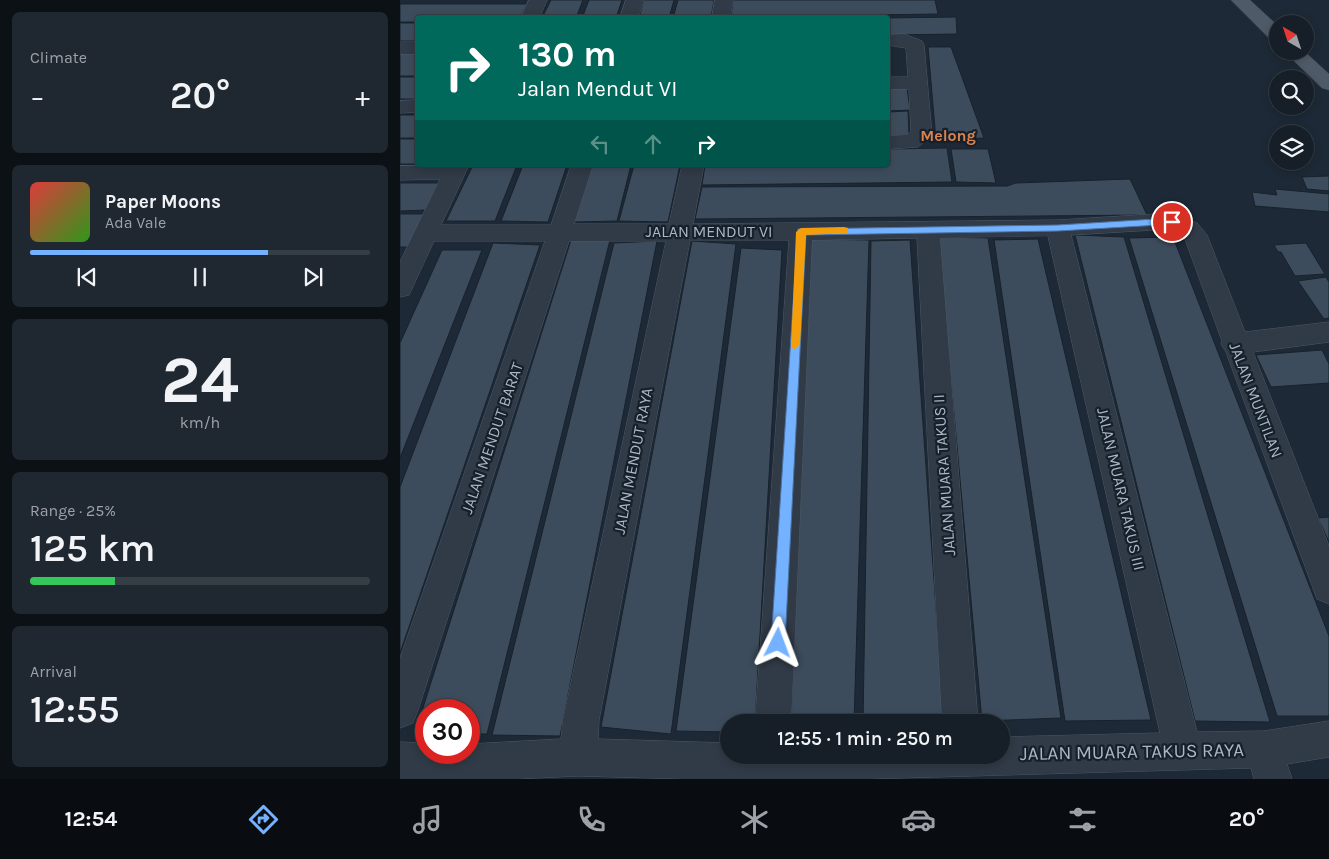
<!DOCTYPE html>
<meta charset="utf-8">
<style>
:root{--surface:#161f28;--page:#1f2730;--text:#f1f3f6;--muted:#9ea2a8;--line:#353d45;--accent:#74b2ff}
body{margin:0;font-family:Karla,sans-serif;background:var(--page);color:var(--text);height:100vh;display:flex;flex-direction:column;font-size:19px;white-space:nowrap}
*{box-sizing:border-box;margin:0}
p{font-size:16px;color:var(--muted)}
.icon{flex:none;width:28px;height:28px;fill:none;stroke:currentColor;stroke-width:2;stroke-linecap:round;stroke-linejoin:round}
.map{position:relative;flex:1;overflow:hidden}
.side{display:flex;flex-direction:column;gap:12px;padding:12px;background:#0c1116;width:400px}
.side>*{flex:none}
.banner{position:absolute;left:15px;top:15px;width:475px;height:152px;border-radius:5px;box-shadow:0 2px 8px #0003,0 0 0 1px var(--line);background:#00695c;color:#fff;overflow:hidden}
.needle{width:32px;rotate:321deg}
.buttons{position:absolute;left:869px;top:15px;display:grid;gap:10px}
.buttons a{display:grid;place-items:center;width:45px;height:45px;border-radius:50%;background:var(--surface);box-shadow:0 2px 8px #0003,0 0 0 1px var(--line);font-size:25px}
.speed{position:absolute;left:15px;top:699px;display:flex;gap:10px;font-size:25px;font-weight:700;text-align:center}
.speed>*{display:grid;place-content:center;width:65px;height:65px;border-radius:50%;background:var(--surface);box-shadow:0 2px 8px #0003,0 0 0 1px var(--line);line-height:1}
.speed .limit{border:8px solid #d22;background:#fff;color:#111}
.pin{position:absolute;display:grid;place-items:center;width:42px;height:42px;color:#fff;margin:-21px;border:2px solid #fff;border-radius:50%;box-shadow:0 1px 5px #0007}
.me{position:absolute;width:55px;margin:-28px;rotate:3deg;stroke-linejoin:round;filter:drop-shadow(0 0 4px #0008)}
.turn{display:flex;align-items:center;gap:18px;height:105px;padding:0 20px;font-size:22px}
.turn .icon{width:65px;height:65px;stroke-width:2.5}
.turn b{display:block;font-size:35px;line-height:42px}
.lanes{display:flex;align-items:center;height:48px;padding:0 20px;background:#0003;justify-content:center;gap:25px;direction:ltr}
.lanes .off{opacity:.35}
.big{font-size:38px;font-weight:600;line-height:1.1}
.side .card{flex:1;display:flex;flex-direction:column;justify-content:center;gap:8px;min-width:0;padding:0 18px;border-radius:8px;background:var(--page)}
.side .dial{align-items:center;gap:0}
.dial b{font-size:65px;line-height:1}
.song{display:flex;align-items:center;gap:15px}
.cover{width:60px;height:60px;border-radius:8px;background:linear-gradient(135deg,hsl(0 70% 55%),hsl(110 70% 35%))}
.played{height:5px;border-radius:2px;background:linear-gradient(90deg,var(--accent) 70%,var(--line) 70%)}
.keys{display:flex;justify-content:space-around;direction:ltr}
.heat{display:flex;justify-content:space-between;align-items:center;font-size:28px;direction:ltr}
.charge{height:8px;border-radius:4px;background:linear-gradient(90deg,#34c759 25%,var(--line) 0)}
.trip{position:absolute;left:320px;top:714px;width:290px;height:50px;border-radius:25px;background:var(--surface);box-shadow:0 2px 8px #0003,0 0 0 1px var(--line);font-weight:600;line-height:50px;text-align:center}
.menu{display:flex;height:80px;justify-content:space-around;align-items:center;background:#090c10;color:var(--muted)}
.menu .icon{width:35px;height:35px}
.menu .current{color:var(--accent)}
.menu b{font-size:22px;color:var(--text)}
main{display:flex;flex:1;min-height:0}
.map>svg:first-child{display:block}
.building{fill:#3d4c5c;stroke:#18222d}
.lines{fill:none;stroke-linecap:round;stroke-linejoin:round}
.minor-casing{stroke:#4e5965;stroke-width:1}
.major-casing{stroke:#3a4450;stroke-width:1}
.minor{fill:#303b47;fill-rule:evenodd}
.major{fill:#4e5a67;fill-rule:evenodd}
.route{fill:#74b2ff;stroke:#4b74a6}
.slow{fill:#f59e0b}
.labels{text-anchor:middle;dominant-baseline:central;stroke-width:4.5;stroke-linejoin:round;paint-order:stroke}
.far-quarter-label{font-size:16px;font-weight:bold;fill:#db834f;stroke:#16202b}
.street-label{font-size:16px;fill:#aab6c4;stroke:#16202b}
.near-street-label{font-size:19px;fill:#aab6c4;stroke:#16202b}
</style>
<main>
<section class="side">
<div class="card"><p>Climate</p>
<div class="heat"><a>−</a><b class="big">20°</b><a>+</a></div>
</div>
<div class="card">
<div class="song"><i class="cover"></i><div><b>Paper Moons</b><p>Ada Vale</p></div></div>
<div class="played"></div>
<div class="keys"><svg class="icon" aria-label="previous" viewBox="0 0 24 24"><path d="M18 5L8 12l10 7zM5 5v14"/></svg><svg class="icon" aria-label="pause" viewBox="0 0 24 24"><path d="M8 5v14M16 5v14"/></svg><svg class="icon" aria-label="next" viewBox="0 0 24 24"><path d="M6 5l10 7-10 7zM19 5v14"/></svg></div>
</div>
<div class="card dial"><b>24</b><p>km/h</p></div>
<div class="card"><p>Range · 25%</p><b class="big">125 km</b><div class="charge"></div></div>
<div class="card"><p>Arrival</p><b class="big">12:55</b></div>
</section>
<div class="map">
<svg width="929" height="779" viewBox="0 0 929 779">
<rect width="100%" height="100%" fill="#1d2936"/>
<g class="building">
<polygon points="151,0 183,0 176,18 142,18"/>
<polygon points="189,0 222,0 216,18 182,18"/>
<polygon points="244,0 274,0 269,18 239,18"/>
<polygon points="278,0 314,0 311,18 273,18"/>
<polygon points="333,0 535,0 538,14 331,17"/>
<polygon points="0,4 127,4 120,18 18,18 18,22 0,22"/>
<polygon points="556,17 557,34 488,35 488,18"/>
<rect x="0" y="23" width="18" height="18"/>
<polygon points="528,47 551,47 584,138 536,140"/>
<polygon points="18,52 18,76 0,76 0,53"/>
<rect x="0" y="77" width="18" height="22"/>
<polygon points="488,88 507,88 510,110 488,111"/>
<polygon points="508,111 509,135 488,136 488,112"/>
<rect x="0" y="115" width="18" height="23"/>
<rect x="0" y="139" width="18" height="25"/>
<polygon points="547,148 552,182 302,185 305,165 488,165 488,149"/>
<polygon points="551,149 588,149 596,183 556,182"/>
<polygon points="73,165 117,165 95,221 46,221"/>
<polygon points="123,165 167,165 148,222 101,221"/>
<polygon points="191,165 231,165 217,221 173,222"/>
<polygon points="234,165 280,165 268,222 219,221"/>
<polygon points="929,176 929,191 907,189 902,177"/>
<polygon points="730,179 747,215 295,219 302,187 607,186 616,183"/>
<polygon points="0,183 40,183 26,210 0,211"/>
<polygon points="875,189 929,194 929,212 855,206 852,192 877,195"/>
<polygon points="0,214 24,214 8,247 0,247"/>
<polygon points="675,235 724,237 870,722 795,721"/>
<polygon points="538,237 588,238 661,718 582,721"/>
<polygon points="773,237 929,636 929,716 877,716 729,238"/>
<polygon points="410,239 469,240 454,722 391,722"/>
<polygon points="638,239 751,720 665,721 594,240"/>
<polygon points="171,240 210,240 87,734 69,734 69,710 26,710 26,733 15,733"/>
<polygon points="510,240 544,722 463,722 471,241"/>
<polygon points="257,241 160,736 92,735 214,243"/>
<polygon points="292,241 336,244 271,734 201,727"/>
<polygon points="93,243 140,245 0,653 0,487"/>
<polygon points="906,243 925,274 895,276 881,252 878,252 874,245"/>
<polygon points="341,248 382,250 355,722 329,722 329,732 276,731"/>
<polygon points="42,250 82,250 0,458 0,343"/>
<polygon points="926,277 929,282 929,318 924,319 898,281"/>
<polygon points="922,350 929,364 929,383 871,387 856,355"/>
<polygon points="929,517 929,542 918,518"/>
</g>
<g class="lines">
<defs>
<g id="minor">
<polygon points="129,0 147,0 139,18 121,18"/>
<polygon points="226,0 244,0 238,18 220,18"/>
<polygon points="315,0 333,0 330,18 312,18"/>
<polygon points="504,34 522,41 524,45 532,135 518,147 488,149 488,136 507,135 511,132 509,89 488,89 488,77 508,77 506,48 488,45 488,35"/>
<rect x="0" y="42" width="18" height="12"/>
<polygon points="18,100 18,112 0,113 0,101"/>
<path d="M69 165 41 225H151L171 165H193L174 224H269L282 165H304L293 224 658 220 772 213 797 223 807 235 845 332 929 322V342L853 352 929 546V604L917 599 913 588 826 352 821 344 822 341 785 239 769 229 671 235 797 732 864 731 929 721V757L887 764 892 779H854L851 768 465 779H287L178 776 116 779H0V742L26 743V752H69V744L161 739 163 720 266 241H169L18 710 13 723 0 728V658L145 241H34L9 295 0 297V262L40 179 0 180V166ZM648 236 760 733 601 737V755H329V743L198 739 199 720 290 240H389L355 722H391L412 240 517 238 542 722H578L540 238Z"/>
</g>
<g id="major">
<polygon points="831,0 850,0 878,26 878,42 872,41"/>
<polygon points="884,51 904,51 929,74 929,90 922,88"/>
</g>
</defs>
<use href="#minor" class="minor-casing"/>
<use href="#major" class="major-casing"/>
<use href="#minor" class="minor"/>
<use href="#major" class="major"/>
</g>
<polygon class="route" points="772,218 776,219 776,224 658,231 406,235 385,643 383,648 378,650 373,648 371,643 398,229 658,225"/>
<polygon class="slow" points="444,227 448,228 448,233 406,235 400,345 395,349 391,348 396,232 401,228"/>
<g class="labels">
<g class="far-quarter-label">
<text x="548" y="135">Melong</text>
</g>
<g class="street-label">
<text x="309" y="231">JALAN MENDUT VI</text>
<text transform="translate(856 400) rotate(69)">JALAN MUNTILAN</text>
<text transform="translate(92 438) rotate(-71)">JALAN MENDUT BARAT</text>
<text transform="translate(233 461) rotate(-79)">JALAN MENDUT RAYA</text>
<text transform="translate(544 475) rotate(-94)">JALAN MUARA TAKUS II</text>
<text transform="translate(721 489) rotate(77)">JALAN MUARA TAKUS III</text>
</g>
<g class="near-street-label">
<text transform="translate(732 752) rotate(-1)">JALAN MUARA TAKUS RAYA</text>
</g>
</g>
</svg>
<div class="buttons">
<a><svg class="needle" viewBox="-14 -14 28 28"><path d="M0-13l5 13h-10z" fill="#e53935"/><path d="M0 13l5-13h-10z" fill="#9ea2a8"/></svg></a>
<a><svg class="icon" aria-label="search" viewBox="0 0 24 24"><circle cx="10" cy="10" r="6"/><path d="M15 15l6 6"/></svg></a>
<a><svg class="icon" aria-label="layers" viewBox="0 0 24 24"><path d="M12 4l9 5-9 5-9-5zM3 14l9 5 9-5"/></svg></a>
</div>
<div class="speed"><div class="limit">30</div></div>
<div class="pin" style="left:772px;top:222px;background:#d93025"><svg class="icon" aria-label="arrive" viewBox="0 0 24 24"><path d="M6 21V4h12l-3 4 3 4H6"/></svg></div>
<svg class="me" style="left:378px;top:643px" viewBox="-20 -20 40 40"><path d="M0-17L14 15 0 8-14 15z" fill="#74b2ff" stroke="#fff" stroke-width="4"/></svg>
<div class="trip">12:55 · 1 min · 250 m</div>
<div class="banner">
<div class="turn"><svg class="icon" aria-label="right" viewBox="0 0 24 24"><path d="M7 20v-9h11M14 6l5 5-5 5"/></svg><div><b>130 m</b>Jalan Mendut VI</div></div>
<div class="lanes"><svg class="icon off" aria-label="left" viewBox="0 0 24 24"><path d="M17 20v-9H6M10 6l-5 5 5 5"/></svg><svg class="icon off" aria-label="ahead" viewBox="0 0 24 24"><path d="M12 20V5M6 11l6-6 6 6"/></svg><svg class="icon" aria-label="right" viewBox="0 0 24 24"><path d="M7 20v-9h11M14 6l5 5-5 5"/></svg></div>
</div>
</div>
</main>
<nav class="menu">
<b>12:54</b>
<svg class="icon current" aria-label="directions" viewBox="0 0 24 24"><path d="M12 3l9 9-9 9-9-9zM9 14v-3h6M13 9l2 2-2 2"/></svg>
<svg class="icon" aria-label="music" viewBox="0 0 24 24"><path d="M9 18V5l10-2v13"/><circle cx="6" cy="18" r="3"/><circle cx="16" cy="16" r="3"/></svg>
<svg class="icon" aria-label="phone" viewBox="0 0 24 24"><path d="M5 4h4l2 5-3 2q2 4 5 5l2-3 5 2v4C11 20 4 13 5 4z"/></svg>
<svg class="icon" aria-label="climate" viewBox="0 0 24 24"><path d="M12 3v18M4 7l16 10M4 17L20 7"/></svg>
<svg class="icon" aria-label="car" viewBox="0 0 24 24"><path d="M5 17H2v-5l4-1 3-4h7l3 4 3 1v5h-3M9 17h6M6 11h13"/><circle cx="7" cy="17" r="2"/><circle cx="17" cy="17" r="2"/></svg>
<svg class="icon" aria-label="filters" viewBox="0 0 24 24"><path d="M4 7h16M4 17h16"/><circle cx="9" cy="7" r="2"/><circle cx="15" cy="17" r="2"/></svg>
<b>20°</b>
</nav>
